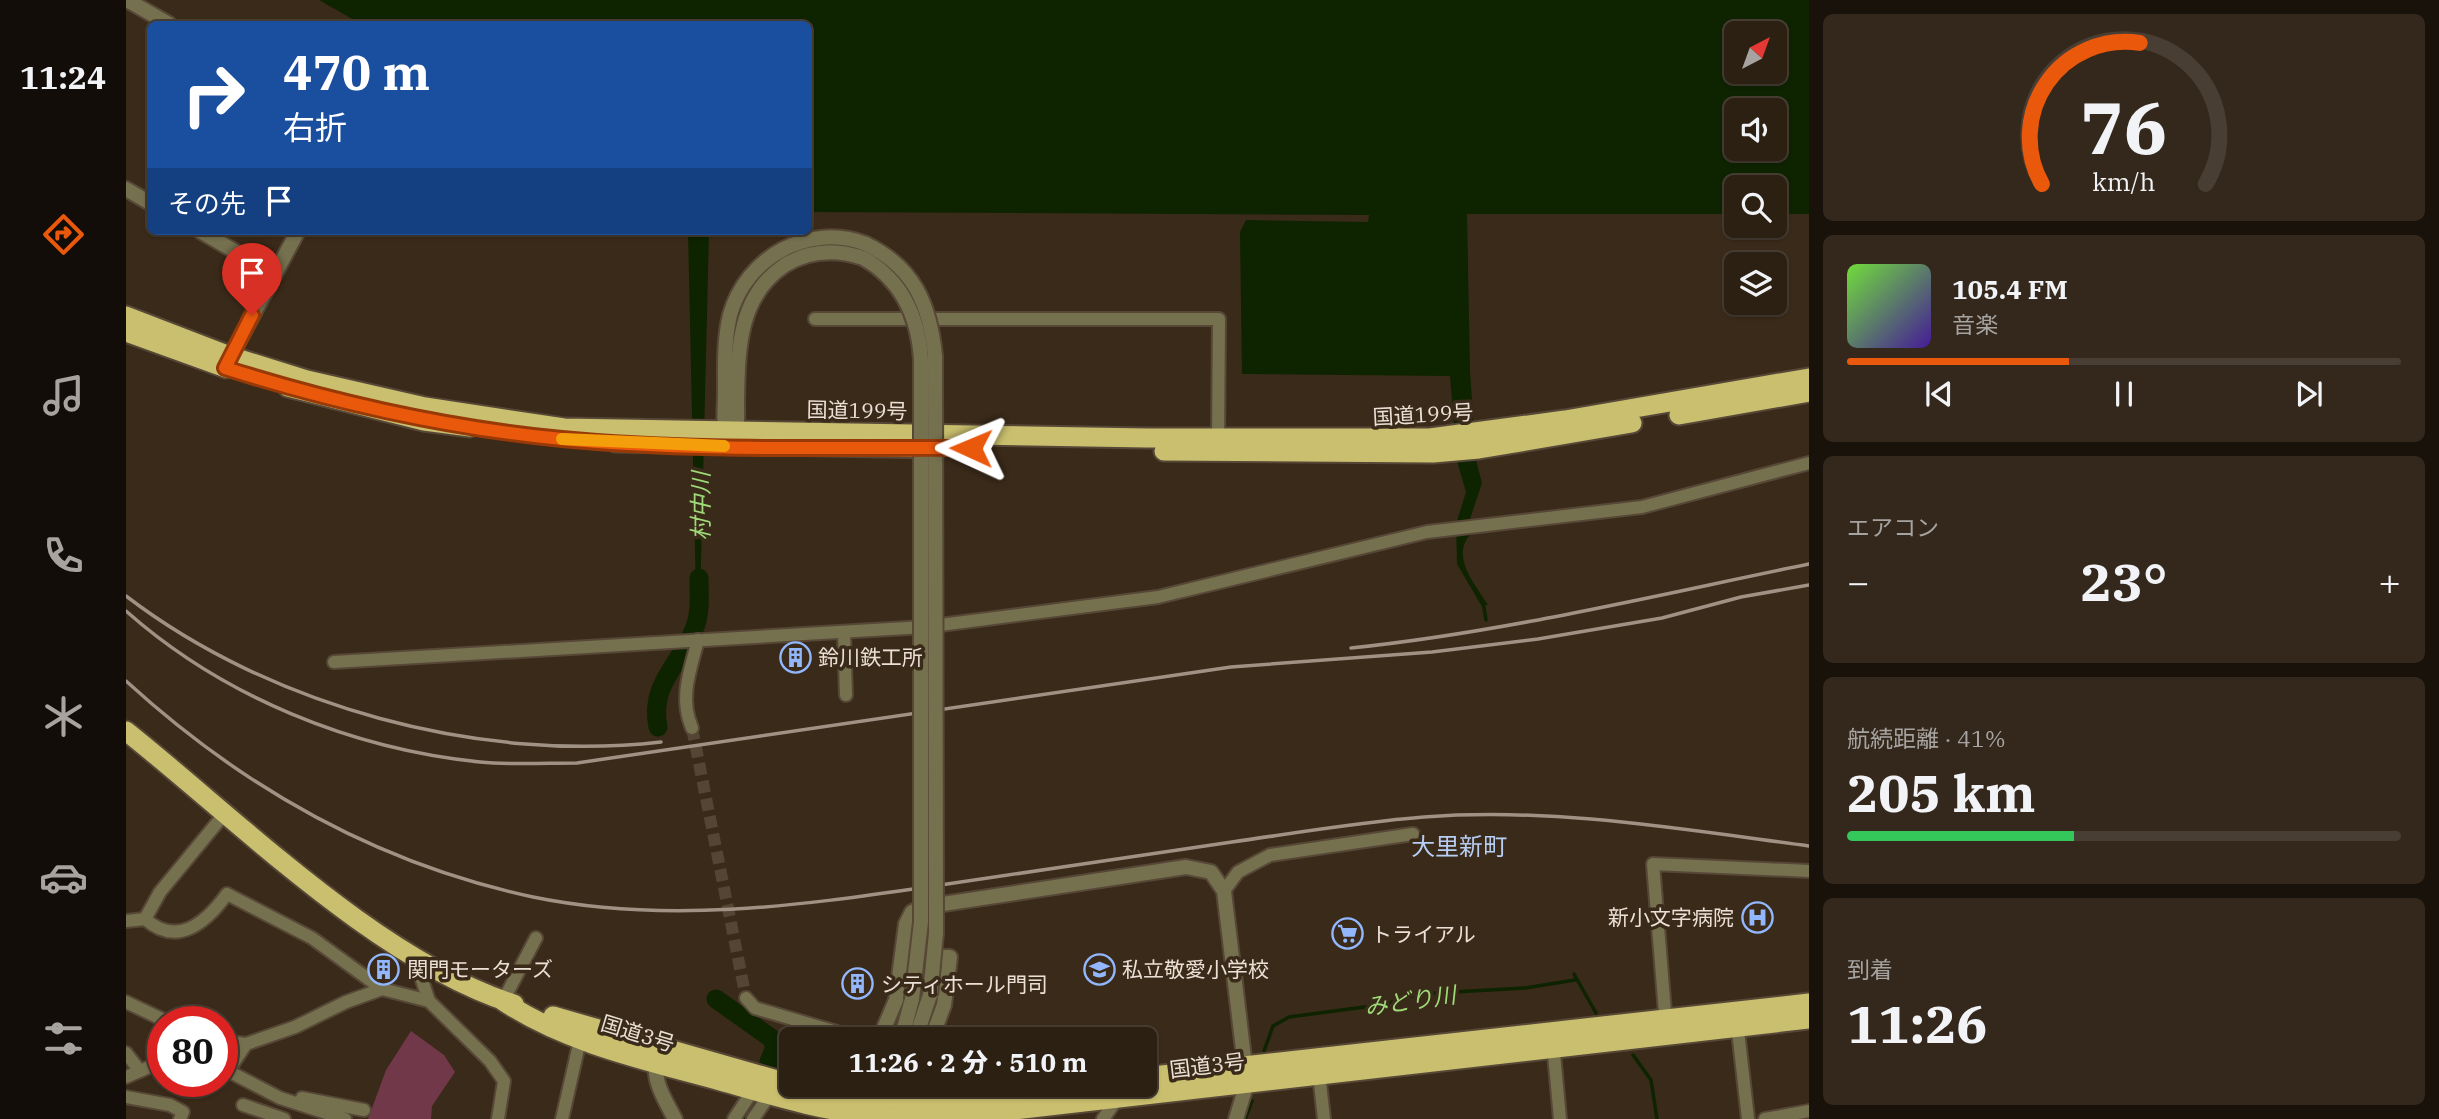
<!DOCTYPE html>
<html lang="ja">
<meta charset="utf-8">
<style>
:root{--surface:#2c2013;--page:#34281c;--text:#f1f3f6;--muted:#a6a3a0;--line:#483e33;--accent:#ea580c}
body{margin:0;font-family:"IBM Plex Serif","Noto Sans JP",serif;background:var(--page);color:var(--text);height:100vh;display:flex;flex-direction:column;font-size:26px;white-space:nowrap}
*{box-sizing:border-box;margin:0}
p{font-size:23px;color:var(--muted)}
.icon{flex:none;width:38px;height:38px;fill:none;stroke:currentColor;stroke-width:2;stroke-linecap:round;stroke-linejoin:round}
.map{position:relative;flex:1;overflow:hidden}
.sheet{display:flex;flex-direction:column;gap:14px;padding:14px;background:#18120a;width:630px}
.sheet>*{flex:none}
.guide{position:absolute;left:21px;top:21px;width:665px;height:214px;border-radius:10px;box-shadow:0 2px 5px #0004,0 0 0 2px var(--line);background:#1a4fa0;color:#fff;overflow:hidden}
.needle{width:46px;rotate:41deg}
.fabs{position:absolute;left:1598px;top:21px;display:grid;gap:14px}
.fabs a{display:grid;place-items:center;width:63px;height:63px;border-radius:10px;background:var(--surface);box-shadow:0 2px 5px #0004,0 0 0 2px var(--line);font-size:35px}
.speed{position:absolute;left:21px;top:1006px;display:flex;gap:14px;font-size:35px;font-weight:700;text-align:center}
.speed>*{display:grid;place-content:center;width:91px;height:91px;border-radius:50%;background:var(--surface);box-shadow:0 2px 5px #0004,0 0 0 2px var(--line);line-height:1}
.speed .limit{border:10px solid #d22;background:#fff;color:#111}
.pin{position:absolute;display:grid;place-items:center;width:60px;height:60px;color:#fff;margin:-72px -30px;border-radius:50% 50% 50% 0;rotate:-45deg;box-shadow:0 0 7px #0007}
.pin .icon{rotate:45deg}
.me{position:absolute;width:77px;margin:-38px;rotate:271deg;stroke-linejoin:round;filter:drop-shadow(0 0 5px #0008)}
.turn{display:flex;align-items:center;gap:24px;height:147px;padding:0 21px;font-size:32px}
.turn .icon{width:91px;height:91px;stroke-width:2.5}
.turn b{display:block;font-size:49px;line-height:60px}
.then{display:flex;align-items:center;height:66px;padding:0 21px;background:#0003;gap:14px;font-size:26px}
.big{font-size:52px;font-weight:800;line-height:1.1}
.sheet .card{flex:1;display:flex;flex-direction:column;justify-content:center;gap:10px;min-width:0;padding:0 24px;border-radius:10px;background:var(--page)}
.sheet .dial{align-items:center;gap:0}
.dial svg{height:182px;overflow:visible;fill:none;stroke:var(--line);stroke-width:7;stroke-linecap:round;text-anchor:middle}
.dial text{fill:var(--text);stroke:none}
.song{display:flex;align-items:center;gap:21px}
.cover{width:84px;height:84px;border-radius:10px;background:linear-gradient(135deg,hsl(100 70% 55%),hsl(260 70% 35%))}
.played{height:7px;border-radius:4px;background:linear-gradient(90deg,var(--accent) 40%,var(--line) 40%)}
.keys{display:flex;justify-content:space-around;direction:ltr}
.heat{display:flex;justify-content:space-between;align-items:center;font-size:38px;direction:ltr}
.charge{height:10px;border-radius:5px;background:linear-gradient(90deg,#34c759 41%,var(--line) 0)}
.trip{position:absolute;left:653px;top:1027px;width:378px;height:70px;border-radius:10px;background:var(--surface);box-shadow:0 2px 5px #0004,0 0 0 2px var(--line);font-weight:800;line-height:70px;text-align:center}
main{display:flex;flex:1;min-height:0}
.menu{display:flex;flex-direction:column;width:126px;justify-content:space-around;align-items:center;background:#120d08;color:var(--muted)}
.menu .icon{width:49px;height:49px}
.menu .active{color:var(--accent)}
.menu b{font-size:32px;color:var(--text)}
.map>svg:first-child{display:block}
.green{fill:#71384a}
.water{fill:#0e2300;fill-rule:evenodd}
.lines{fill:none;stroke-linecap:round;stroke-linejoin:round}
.stream{stroke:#0e2300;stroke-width:3.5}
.river{stroke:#0e2300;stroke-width:19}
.minor-tunnel{stroke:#554535;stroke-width:12;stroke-dasharray:12 6;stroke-linecap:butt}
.minor-casing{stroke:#564737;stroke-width:16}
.tertiary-casing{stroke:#564737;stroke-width:18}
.trunk-casing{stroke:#564737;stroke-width:23}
.minor{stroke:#75704e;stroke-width:12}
.tertiary{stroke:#75704e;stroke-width:14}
.trunk{stroke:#cabf6e;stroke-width:19}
.rail{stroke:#9f9284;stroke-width:3.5}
.tertiary-bridge-casing{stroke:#564737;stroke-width:18;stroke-linecap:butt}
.tertiary-bridge{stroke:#75704e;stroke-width:14}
.route-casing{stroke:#983908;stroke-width:18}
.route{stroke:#ea580c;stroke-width:12}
.slow{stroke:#f59e0b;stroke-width:12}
.labels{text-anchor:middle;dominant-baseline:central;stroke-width:7;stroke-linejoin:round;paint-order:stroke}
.street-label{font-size:21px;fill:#ebe0d6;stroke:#3a2a19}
.poi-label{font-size:21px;fill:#ebe0d6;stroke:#3a2a19;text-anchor:start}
.water-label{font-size:23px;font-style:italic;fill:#9fda79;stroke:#3a2a19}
.quarter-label{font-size:24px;fill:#b7cdf4;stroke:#3a2a19}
</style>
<main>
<nav class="menu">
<b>11:24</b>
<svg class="icon active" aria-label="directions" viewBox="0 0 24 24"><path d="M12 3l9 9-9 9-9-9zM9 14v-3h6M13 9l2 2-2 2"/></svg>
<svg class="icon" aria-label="music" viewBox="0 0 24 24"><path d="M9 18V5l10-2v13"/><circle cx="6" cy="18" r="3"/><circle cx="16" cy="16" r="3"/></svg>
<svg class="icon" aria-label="phone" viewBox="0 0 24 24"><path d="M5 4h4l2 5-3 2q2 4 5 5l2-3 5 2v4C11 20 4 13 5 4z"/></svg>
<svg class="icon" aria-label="climate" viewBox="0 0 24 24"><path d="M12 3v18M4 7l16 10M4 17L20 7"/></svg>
<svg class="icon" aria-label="car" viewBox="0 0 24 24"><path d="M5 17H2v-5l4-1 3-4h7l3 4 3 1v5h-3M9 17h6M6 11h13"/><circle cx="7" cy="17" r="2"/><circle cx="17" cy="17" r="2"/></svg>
<svg class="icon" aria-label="filters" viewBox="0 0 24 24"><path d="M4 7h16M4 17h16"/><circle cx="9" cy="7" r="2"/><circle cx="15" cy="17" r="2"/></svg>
</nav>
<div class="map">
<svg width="1683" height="1119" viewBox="0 0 1683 1119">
<rect width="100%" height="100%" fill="#3a2a19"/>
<polygon class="green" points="285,1031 318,1055 329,1072 306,1106 305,1119 242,1119 260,1070"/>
<g class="water">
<path d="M193 0H1683V214H1649L1648 187H1610V214H1341L1344 371 1350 460 1356 483 1343 522 1347 532C1322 554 1349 584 1362 605H1355L1331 564 1330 524 1340 492 1331 461 1324 376 1116 374 1114 232 1120 220 1242 222 1243 215 683 212 682 24H235ZM1610 33H1648V72H1610ZM1610 110H1648V149H1610Z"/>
<polygon points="562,231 583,231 574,602 570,596"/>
</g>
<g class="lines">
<g class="stream">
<polyline points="1357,602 1360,620"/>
<polyline points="1448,974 1470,1013"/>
<polyline points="1138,1051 1147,1026 1163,1017 1261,1004 1291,994 1399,988 1449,980"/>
<polyline points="1507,1055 1525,1080 1531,1119"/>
<polyline points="619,1119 628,1104"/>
<polyline points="1119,1119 1126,1101"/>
</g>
<g class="river">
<path d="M532 727C523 684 555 664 569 627 575 611 573 595 573 578"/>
<polyline points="590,999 645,1038 649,1047 643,1062"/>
</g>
<polyline class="minor-tunnel" points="566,728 620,998"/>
<defs>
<g id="minor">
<polyline points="689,319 1093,319 1092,443"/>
<polyline points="718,632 720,695"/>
<polyline points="208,662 798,627 1032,597 1301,532 1516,507 1683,463"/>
<path d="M566 728C553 698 564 671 572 640"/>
<polyline points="1098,891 1112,872 1144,855 1287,834"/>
<polyline points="19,919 34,892 100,812"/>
<path d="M0 921 19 919C51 947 79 924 101 894L186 938 256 989"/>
<polyline points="288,956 303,1001 364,1061 378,1081 372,1119"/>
<polyline points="620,998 629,1008 738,1040"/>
<polyline points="377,1001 410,938"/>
<polyline points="0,1002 42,1022"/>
<polyline points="1611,1022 1622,1119"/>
<polyline points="1540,1025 1527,864 1683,871"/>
<polyline points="96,1041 120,1044 169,1027 220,1002 256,989 303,1001"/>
<polyline points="1427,1043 1434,1119"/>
<polyline points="120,1044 102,1071 154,1098 219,1119"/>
<polyline points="0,1053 14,1071"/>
<polyline points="1193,1074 1198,1119"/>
<polyline points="0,1077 37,1061"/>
<polyline points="0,1097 44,1105 57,1112 54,1119"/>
<polyline points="176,1098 238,1110"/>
<polyline points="117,1105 158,1119"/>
<polyline points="436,1119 454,1040"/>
<polyline points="608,1119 627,1090"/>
<polyline points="627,1119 644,1094"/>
<polyline points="977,1119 991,1099"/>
<polyline points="1639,1119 1683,1111"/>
</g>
<g id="tertiary">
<polyline points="1,0 43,24"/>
<polyline points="0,189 24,203"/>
<polyline points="74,231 148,274"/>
<polyline points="101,363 172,231"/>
<path d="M609 438C612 426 611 413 611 401 612 350 612 296 659 265 684 250 710 249 737 258"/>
<path d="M600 439C597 424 599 406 599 391 599 365 598 340 604 315 620 257 683 222 740 244"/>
<polyline points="779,957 824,957 818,1005 805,1040"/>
<polyline points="753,1040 770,1000 780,924 786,912 797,907 1060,867 1085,872 1098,891 1121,1083 1110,1119"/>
<polyline points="775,1040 786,999"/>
<polyline points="789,1040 804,995"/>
<path d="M531 1057C525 1079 539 1100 549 1119"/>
</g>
<g id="trunk">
<polyline points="0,316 104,356 181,380 299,407 438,428 1021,438 1304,438 1439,420 1683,378"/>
<polyline points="0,332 100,368"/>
<polyline points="162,387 298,421 344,427"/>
<polyline points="1553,415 1683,392"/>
<polyline points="489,442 812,448"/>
<polyline points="1038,451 1307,453 1353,449 1506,423"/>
<path d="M0 731C112 820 252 961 388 1004"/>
<path d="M377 1001C440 1043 518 1060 591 1080 644 1095 698 1112 752 1116 794 1119 839 1114 880 1111L1683 1019"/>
<polyline points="427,1016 665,1084"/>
<polyline points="1018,1077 1683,1003"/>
<path d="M669 1085C768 1109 855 1097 955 1085"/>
</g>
</defs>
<use href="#minor" class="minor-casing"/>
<use href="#tertiary" class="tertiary-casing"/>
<use href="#trunk" class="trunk-casing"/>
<use href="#minor" class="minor"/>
<use href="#tertiary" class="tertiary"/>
<use href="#trunk" class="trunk"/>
<g class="rail">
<path d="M0 596C145 707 354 763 535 742"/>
<path d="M0 611C97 697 226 749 354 762 386 765 419 763 451 763L1105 667 1306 652 1412 639 1536 618 1615 597 1683 585"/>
<path d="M1225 648C1379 632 1531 595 1683 564"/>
<path d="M0 681C116 787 252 864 407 897 538 924 671 906 801 887 903 872 1004 857 1106 842 1169 833 1234 822 1298 817 1427 807 1555 829 1683 846"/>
</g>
<defs>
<g id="tertiary-bridge">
<path d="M740 244C788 267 804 305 809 356L810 933 804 995"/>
<path d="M737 258C776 280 792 316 795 359V922L786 999"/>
</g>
</defs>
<use href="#tertiary-bridge" class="tertiary-bridge-casing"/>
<use href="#tertiary-bridge" class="tertiary-bridge"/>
</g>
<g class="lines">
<defs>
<path id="route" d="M126 315 99 368C210 403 321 428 436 439 571 452 709 447 845 448"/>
</defs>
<use href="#route" class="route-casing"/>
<use href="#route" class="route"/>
<polyline class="slow" points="436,439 598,446"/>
</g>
<defs>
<symbol id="building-ring" viewBox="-11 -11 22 22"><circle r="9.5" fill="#3a2a19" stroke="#92b7fd" stroke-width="1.5"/><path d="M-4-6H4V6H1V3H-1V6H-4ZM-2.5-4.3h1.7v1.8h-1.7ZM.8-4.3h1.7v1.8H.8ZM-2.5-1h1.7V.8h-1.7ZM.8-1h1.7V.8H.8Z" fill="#92b7fd"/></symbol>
<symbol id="hospital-ring" viewBox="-11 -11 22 22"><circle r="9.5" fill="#3a2a19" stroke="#92b7fd" stroke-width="1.5"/><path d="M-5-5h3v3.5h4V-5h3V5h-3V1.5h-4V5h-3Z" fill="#92b7fd"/></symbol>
<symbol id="supermarket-ring" viewBox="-11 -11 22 22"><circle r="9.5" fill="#3a2a19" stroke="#92b7fd" stroke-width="1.5"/><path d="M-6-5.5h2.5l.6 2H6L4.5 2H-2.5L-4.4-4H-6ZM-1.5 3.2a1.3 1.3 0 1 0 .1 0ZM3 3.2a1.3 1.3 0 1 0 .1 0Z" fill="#92b7fd"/></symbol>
<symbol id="school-ring" viewBox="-11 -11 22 22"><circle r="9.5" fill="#3a2a19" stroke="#92b7fd" stroke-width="1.5"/><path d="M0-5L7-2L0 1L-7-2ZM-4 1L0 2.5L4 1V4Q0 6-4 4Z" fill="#92b7fd"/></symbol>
</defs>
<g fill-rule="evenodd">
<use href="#building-ring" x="652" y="640" width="35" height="35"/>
<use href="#hospital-ring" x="1614" y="900" width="35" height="35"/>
<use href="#supermarket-ring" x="1204" y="916" width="35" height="35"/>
<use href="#building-ring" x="240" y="952" width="35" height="35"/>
<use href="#school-ring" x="956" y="952" width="35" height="35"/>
<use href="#building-ring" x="714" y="966" width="35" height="35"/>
</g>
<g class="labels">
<g class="street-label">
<text transform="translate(731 410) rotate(1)">国道199号</text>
<text transform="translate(1297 414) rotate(-3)">国道199号</text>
<text transform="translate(512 1033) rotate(17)">国道3号</text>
<text transform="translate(1081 1065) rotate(-7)">国道3号</text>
</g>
<g class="poi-label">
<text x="692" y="657">鈴川鉄工所</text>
<text x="1608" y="917" text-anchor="end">新小文字病院</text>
<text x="1245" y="934">トライアル</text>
<text x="281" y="969">関門モーターズ</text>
<text x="996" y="969">私立敬愛小学校</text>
<text x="755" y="984">シティホール門司</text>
</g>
<g class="water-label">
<text transform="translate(574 506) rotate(-90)">村中川</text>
<text transform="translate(1284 1000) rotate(-8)">みどり川</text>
</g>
<g class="quarter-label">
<text x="1333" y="846">大里新町</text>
</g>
</g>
</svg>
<div class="fabs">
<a><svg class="needle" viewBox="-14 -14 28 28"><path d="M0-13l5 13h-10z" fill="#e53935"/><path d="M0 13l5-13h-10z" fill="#a6a3a0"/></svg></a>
<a><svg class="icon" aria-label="sound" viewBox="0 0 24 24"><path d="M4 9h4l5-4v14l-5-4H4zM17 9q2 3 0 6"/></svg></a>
<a><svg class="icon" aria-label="search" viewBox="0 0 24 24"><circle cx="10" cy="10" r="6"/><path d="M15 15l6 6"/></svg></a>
<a><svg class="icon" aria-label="layers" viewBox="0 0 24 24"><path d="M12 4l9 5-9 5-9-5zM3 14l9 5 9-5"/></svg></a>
</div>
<div class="speed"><div class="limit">80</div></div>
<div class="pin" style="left:126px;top:315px;background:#d93025"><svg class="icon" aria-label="arrive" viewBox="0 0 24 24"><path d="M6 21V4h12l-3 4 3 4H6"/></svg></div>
<svg class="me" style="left:845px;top:448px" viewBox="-20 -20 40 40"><path d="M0-17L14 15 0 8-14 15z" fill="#ea580c" stroke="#fff" stroke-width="4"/></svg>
<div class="trip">11:26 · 2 分 · 510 m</div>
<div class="guide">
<div class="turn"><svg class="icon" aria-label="right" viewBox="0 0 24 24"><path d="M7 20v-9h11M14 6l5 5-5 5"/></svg><div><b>470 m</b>右折</div></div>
<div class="then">その先<svg class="icon" aria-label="arrive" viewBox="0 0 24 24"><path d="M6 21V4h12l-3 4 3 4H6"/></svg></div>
</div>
</div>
<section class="sheet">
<div class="card dial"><svg viewBox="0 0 100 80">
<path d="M14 69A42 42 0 1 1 86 69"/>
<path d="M14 69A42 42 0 0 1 57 7" stroke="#ea580c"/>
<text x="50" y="56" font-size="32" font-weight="700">76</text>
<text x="50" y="72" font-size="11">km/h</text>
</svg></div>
<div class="card">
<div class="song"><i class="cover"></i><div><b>105.4 FM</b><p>音楽</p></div></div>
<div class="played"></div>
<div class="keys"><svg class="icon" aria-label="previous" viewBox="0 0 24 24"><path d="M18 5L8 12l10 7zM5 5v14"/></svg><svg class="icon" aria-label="pause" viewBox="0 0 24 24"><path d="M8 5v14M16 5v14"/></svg><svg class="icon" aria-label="next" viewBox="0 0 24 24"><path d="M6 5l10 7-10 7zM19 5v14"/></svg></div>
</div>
<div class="card"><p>エアコン</p>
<div class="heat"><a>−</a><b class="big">23°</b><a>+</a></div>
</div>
<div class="card"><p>航続距離 · 41%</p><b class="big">205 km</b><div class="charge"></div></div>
<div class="card"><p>到着</p><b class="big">11:26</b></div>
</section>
</main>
